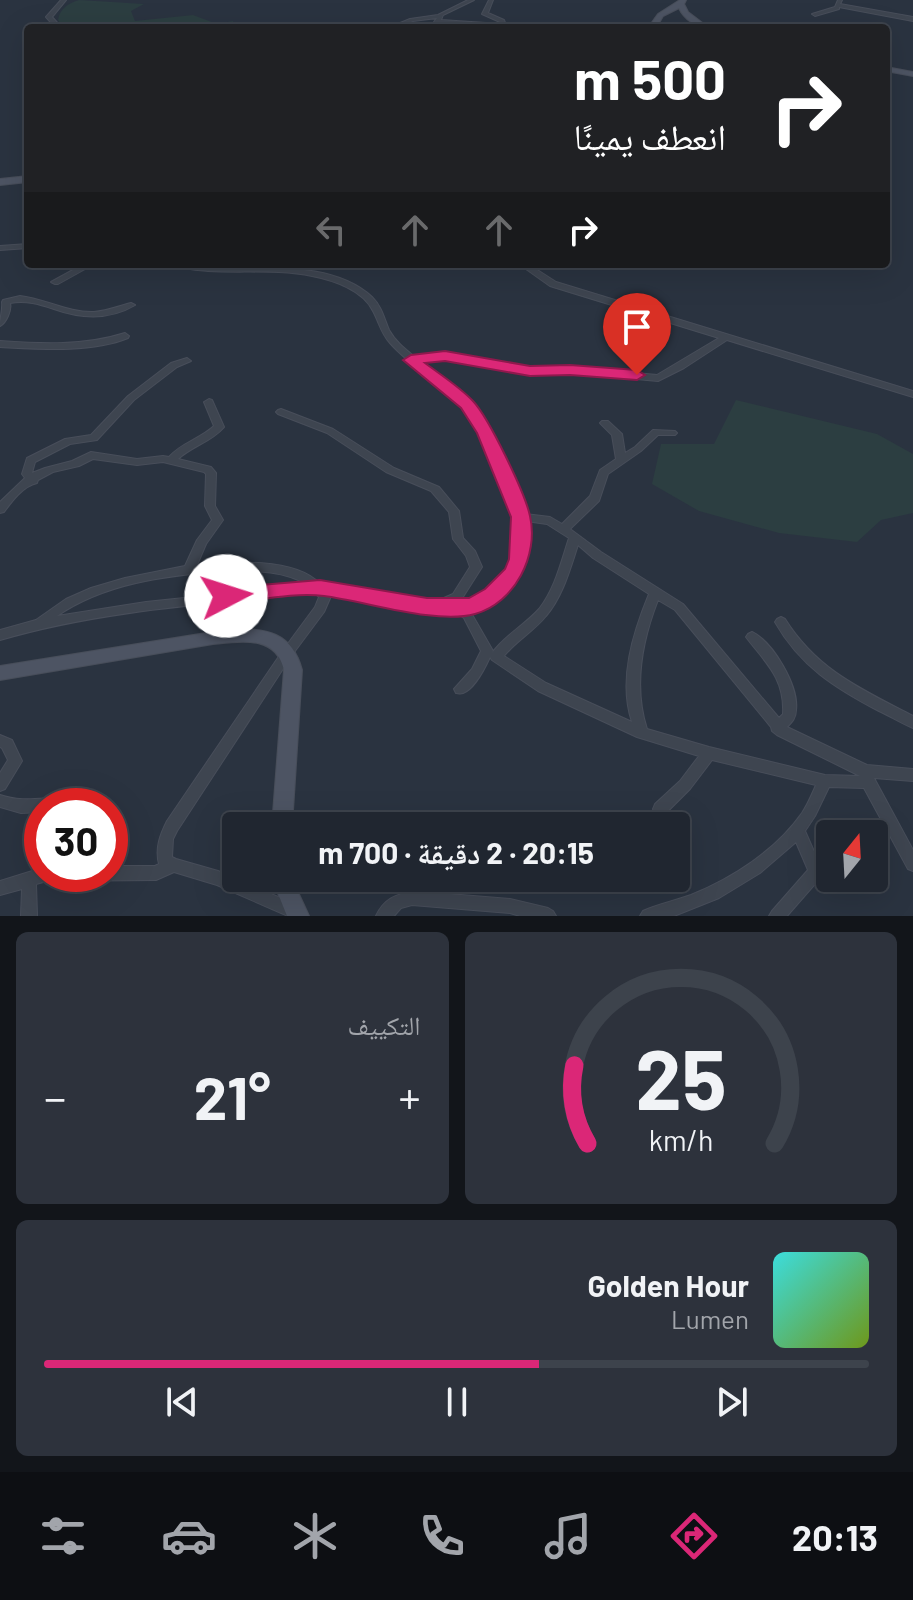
<!DOCTYPE html>
<html lang="ar">
<meta charset="utf-8">
<style>
:root{--surface:#202630;--page:#2d323c;--text:#f1f3f6;--muted:#a2a5ab;--line:#3d434c;--accent:#db2777}
body{margin:0;font-family:Barlow,"Noto Naskh Arabic",sans-serif;background:var(--page);color:var(--text);direction:rtl;height:100vh;display:flex;flex-direction:column;font-size:30px;white-space:nowrap}
*{box-sizing:border-box;margin:0}
p{font-size:26px;color:var(--muted)}
.icon{flex:none;width:44px;height:44px;fill:none;stroke:currentColor;stroke-width:2;stroke-linecap:round;stroke-linejoin:round}
.map{position:relative;height:916px;overflow:hidden;direction:ltr}
.side{display:flex;flex-direction:column;gap:16px;padding:16px;background:#12151a;flex:1}
.side>*{flex:none}
.guide{position:absolute;left:24px;top:24px;width:866px;height:244px;border-radius:8px;box-shadow:0 8px 32px #0002,0 0 0 2px var(--line);direction:rtl;background:#202124;color:#fff;overflow:hidden}
.needle{width:52px;rotate:18deg}
.controls{position:absolute;left:816px;top:820px;display:grid;gap:16px}
.controls a{display:grid;place-items:center;width:72px;height:72px;border-radius:8px;background:var(--surface);box-shadow:0 8px 32px #0002,0 0 0 2px var(--line);font-size:40px}
.speed{position:absolute;left:24px;top:788px;display:flex;gap:16px;font-size:40px;font-weight:700;text-align:center}
.speed>*{display:grid;place-content:center;width:104px;height:104px;border-radius:50%;background:var(--surface);box-shadow:0 8px 32px #0002,0 0 0 2px var(--line);line-height:1}
.speed .limit{border:12px solid #d22;background:#fff;color:#111}
.pin{position:absolute;display:grid;place-items:center;width:68px;height:68px;color:#fff;margin:-82px -34px;border-radius:50% 50% 50% 0;rotate:-45deg;box-shadow:0 0 8px #0007}
.pin .icon{rotate:45deg}
.me{position:absolute;width:88px;margin:-44px;rotate:85deg;stroke-linejoin:round;filter:drop-shadow(0 0 6px #0008)}
.turn{display:flex;align-items:center;gap:28px;height:168px;padding:0 32px;font-size:36px}
.turn .icon{width:104px;height:104px;stroke-width:2.5}
.turn b{display:block;font-size:56px;line-height:68px}
.lanes{display:flex;align-items:center;height:76px;padding:0 32px;background:#0003;justify-content:center;gap:40px;direction:ltr}
.lanes .off{opacity:.35}
.big{font-size:60px;font-weight:700;line-height:1.1}
.side .tile{flex:1;display:flex;flex-direction:column;justify-content:center;gap:12px;min-width:0;padding:0 28px;border-radius:12px;background:var(--page)}
.side .dial{align-items:center;gap:0}
.dial svg{height:208px;overflow:visible;fill:none;stroke:var(--line);stroke-width:7;stroke-linecap:round;text-anchor:middle}
.dial text{fill:var(--text);stroke:none}
.song{display:flex;align-items:center;gap:24px}
.cover{width:96px;height:96px;border-radius:12px;background:linear-gradient(135deg,hsl(180 70% 55%),hsl(80 70% 35%))}
.played{height:8px;border-radius:4px;background:linear-gradient(90deg,var(--accent) 60%,var(--line) 60%)}
.keys{display:flex;justify-content:space-around;direction:ltr}
.heat{display:flex;justify-content:space-between;align-items:center;font-size:44px;direction:ltr}
.side .tiles{flex:1;display:grid;gap:16px;grid-template-columns:1fr 1fr}
.tile:last-child{grid-column:span 2}
.trip{position:absolute;left:222px;top:812px;width:468px;height:80px;border-radius:8px;background:var(--surface);box-shadow:0 8px 32px #0002,0 0 0 2px var(--line);font-weight:700;line-height:80px;text-align:center;direction:rtl}
.menu{display:flex;height:128px;justify-content:space-around;align-items:center;background:#0d0f13;color:var(--muted)}
.menu .icon{width:56px;height:56px}
.menu .on{color:var(--accent)}
.menu b{font-size:36px;color:var(--text)}
.map>svg:first-child{display:block}
.green{fill:#2c3e41}
.lines{fill:none;stroke-linecap:round;stroke-linejoin:round}
.street-casing{stroke:#484e5a;stroke-width:2}
.secondary-casing{stroke:#484e5a;stroke-width:2}
.street{fill:#3e4550;fill-rule:evenodd}
.secondary{fill:#4d5463;fill-rule:evenodd}
.route{fill:#db2777;stroke:#8e194d;stroke-width:2}
</style>
<div class="map">
<svg width="913" height="916" viewBox="0 0 913 916">
<rect width="100%" height="100%" fill="#2a3340"/>
<g class="green">
<path d="M79 0 144 4 131 11 135 21 193 15 217 24 233 21 235 28H64L58 20C60 8 69 3 79 0Z"/>
<polygon points="736,400 877,434 913,454 913,513 881,520 857,542 779,533 699,511 652,484 661,444 714,444"/>
</g>
<g class="lines">
<defs>
<g id="street">
<polygon points="61,0 66,0 52,17 62,28 56,28 46,17"/>
<polygon points="468,0 474,0 443,15 441,20 501,24 500,22 482,14 489,0 493,0 488,13 504,20 506,25 534,28 437,24 434,22 437,18 413,21 396,28 388,28 410,19 438,15"/>
<polygon points="838,0 842,0 840,4 913,17 913,21 839,7 839,9 815,16 812,14 835,7"/>
<polygon points="28,244 28,248 0,250 0,246"/>
<polygon points="84,264 94,264 58,284 55,284 51,282"/>
<path d="M173 264C190 264 206 266 223 267 270 269 334 262 372 297 382 307 384 318 389 330 395 341 405 349 415 357L445 353 530 368 570 367 657 375 719 338 550 286 519 264H528L556 282 913 391V397L727 340 684 368 658 381 570 373 530 374 445 359 420 362 461 394 479 414 516 487 525 514 550 517 562 524 590 496 600 470 616 459 612 435 600 423 602 421H608L622 434 625 453 635 447 653 430 675 431 677 433 675 435H658L641 451 608 474 599 501 570 529 601 552 683 604 779 718 783 714C785 678 765 662 746 637L748 634 752 632C773 642 799 686 796 710 796 718 792 722 787 727L867 765 913 769V781L874 778 913 850V871L908 869 864 788 829 787 815 816 805 831 823 872 821 877 787 916H769L772 911 808 870 796 842 760 873 719 898 674 916H640L643 911C658 904 675 901 691 895 733 878 776 850 802 813 808 804 812 794 816 785L712 760 690 789 665 814 660 815 655 814 653 809 655 804 680 781 699 756 637 737 538 691 492 660 490 657C485 668 474 689 463 693 460 694 458 693 456 693L454 689 472 669 481 651 464 618 457 613 330 594 331 596 324 612 292 655 177 831 173 839 172 857 176 859 218 871 299 906 302 911 299 916H288L217 885 174 872 156 880 47 881 36 884 37 916H21L22 889 0 895V881L42 868V874H110V866H155L159 864C155 848 160 835 167 821L284 649 315 607 319 597 315 593C210 604 102 610 0 640V630L36 620 66 599 91 588 125 578 185 566 197 540 212 520 205 506 206 474 204 472 163 462 137 465 93 459 79 466 53 472 38 480 37 483C23 486 12 501 4 512L0 513V502L25 478 22 474 27 458 65 439 91 435 128 396 171 363 187 358 191 361 177 367 134 400 97 440 70 444 35 462 32 473 45 468 72 461 91 452 137 459 163 456 169 457C181 443 200 439 214 426L204 402 209 399 212 400 224 427C211 442 192 446 178 459L211 467 216 473 215 506 223 520 206 544 197 565C231 562 295 557 320 584L437 601 453 594 470 567 466 556 453 539 449 512 431 491 386 472 327 433 278 414 276 412 278 410 281 409 333 429 394 468 439 487 459 511 463 538 475 551 482 567 461 600 453 604C463 605 470 602 478 598 512 580 522 539 512 503 505 484 495 466 487 448 480 434 474 418 463 406 440 382 411 367 390 343 381 333 379 322 373 311 363 290 333 280 312 276 278 269 242 273 208 271 197 270 183 269 173 264ZM526 521 547 524 569 538C561 562 555 589 539 609 525 625 505 635 492 653L493 651 470 611C511 599 528 561 526 521ZM578 545 593 558 649 594C633 633 618 680 632 722L546 683 504 656C516 641 534 631 546 616 563 596 570 569 578 545ZM221 571C251 571 282 569 308 585L146 602 57 616C105 583 165 576 221 571ZM658 600 675 610 771 727 772 731 777 735 860 776 825 775 709 747 647 729C633 686 642 641 658 600Z"/>
<path d="M20 296C45 299 69 313 94 312 107 311 119 306 131 303L135 305C110 320 82 319 54 309 39 304 26 300 10 303 12 310 6 323 0 326 0 318 3 309 2 302L3 300Z"/>
<path d="M125 333 129 336 128 338C91 353 40 349 0 347V341C42 344 84 346 125 333Z"/>
<path d="M781 617 785 619C817 670 861 689 913 716V728C901 723 890 716 879 711 835 688 800 666 775 622L777 619Z"/>
<polygon points="0,735 12,740 22,761 5,789 0,791 0,773 8,760 2,748 0,747"/>
<path d="M0 795C31 806 58 791 89 802L91 806H42V812L21 813 0 807Z"/>
<path d="M412 891 510 899 548 908 553 911 556 916H520L510 913 412 905 401 908 394 916H376C384 899 395 895 412 891Z"/>
</g>
<g id="secondary">
<path d="M680 0H686L684 4 688 12 709 28C697 28 684 19 679 8L663 16 656 28H648L658 14Z"/>
<polygon points="886,67 913,72 913,76 886,71"/>
<polygon points="28,176 28,182 0,185 0,179"/>
<path d="M231 629C266 628 292 632 302 670L292 826H272L284 670C276 635 242 641 213 644L0 680V666Z"/>
<polygon points="276,878 296,878 297,890 309,916 287,916 277,891"/>
</g>
</defs>
<use href="#street" class="street-casing"/>
<use href="#secondary" class="secondary-casing"/>
<use href="#street" class="street"/>
<use href="#secondary" class="secondary"/>
</g>
<path class="route" d="M445 351 530 366 570 365 637 370 645 375 637 380 570 375 530 376 445 361 425 363C441 375 460 387 473 401 489 418 525 493 530 516 539 555 515 603 475 614 436 625 365 601 324 596 293 592 257 601 226 604L219 602 216 596 219 591 226 588 320 580 427 598H469L485 589 505 569 509 559 511 517 477 433 461 408 403 360 411 355Z"/>
</svg>
<div class="controls">
<a><svg class="needle" viewBox="-14 -14 28 28"><path d="M0-13l5 13h-10z" fill="#e53935"/><path d="M0 13l5-13h-10z" fill="#a2a5ab"/></svg></a>
</div>
<div class="speed"><div class="limit">30</div></div>
<div class="pin" style="left:637px;top:375px;background:#d93025"><svg class="icon" aria-label="arrive" viewBox="0 0 24 24"><path d="M6 21V4h12l-3 4 3 4H6"/></svg></div>
<svg class="me" style="left:226px;top:596px" viewBox="-20 -20 40 40"><circle r="19" fill="#fff"/><path d="M0-13L10 11 0 6-10 11z" fill="#db2777"/></svg>
<div class="trip">20:15 · 2 دقيقة · 700 m</div>
<div class="guide">
<div class="turn"><svg class="icon" aria-label="right" viewBox="0 0 24 24"><path d="M7 20v-9h11M14 6l5 5-5 5"/></svg><div><b>500 m</b>انعطف يمينًا</div></div>
<div class="lanes"><svg class="icon off" aria-label="left" viewBox="0 0 24 24"><path d="M17 20v-9H6M10 6l-5 5 5 5"/></svg><svg class="icon off" aria-label="ahead" viewBox="0 0 24 24"><path d="M12 20V5M6 11l6-6 6 6"/></svg><svg class="icon off" aria-label="ahead" viewBox="0 0 24 24"><path d="M12 20V5M6 11l6-6 6 6"/></svg><svg class="icon" aria-label="right" viewBox="0 0 24 24"><path d="M7 20v-9h11M14 6l5 5-5 5"/></svg></div>
</div>
</div>
<section class="side">
<div class="tiles">
<div class="tile dial"><svg viewBox="0 0 100 80">
<path d="M14 69A42 42 0 1 1 86 69"/>
<path d="M14 69A42 42 0 0 1 9 39" stroke="#db2777"/>
<text x="50" y="56" font-size="32" font-weight="700">25</text>
<text x="50" y="72" font-size="11">km/h</text>
</svg></div>
<div class="tile"><p>التكييف</p>
<div class="heat"><a>−</a><b class="big">21°</b><a>+</a></div>
</div>
<div class="tile">
<div class="song"><i class="cover"></i><div><b>Golden Hour</b><p>Lumen</p></div></div>
<div class="played"></div>
<div class="keys"><svg class="icon" aria-label="previous" viewBox="0 0 24 24"><path d="M18 5L8 12l10 7zM5 5v14"/></svg><svg class="icon" aria-label="pause" viewBox="0 0 24 24"><path d="M8 5v14M16 5v14"/></svg><svg class="icon" aria-label="next" viewBox="0 0 24 24"><path d="M6 5l10 7-10 7zM19 5v14"/></svg></div>
</div>
</div>
</section>
<nav class="menu">
<b>20:13</b>
<svg class="icon on" aria-label="directions" viewBox="0 0 24 24"><path d="M12 3l9 9-9 9-9-9zM9 14v-3h6M13 9l2 2-2 2"/></svg>
<svg class="icon" aria-label="music" viewBox="0 0 24 24"><path d="M9 18V5l10-2v13"/><circle cx="6" cy="18" r="3"/><circle cx="16" cy="16" r="3"/></svg>
<svg class="icon" aria-label="phone" viewBox="0 0 24 24"><path d="M5 4h4l2 5-3 2q2 4 5 5l2-3 5 2v4C11 20 4 13 5 4z"/></svg>
<svg class="icon" aria-label="climate" viewBox="0 0 24 24"><path d="M12 3v18M4 7l16 10M4 17L20 7"/></svg>
<svg class="icon" aria-label="car" viewBox="0 0 24 24"><path d="M5 17H2v-5l4-1 3-4h7l3 4 3 1v5h-3M9 17h6M6 11h13"/><circle cx="7" cy="17" r="2"/><circle cx="17" cy="17" r="2"/></svg>
<svg class="icon" aria-label="filters" viewBox="0 0 24 24"><path d="M4 7h16M4 17h16"/><circle cx="9" cy="7" r="2"/><circle cx="15" cy="17" r="2"/></svg>
</nav>
